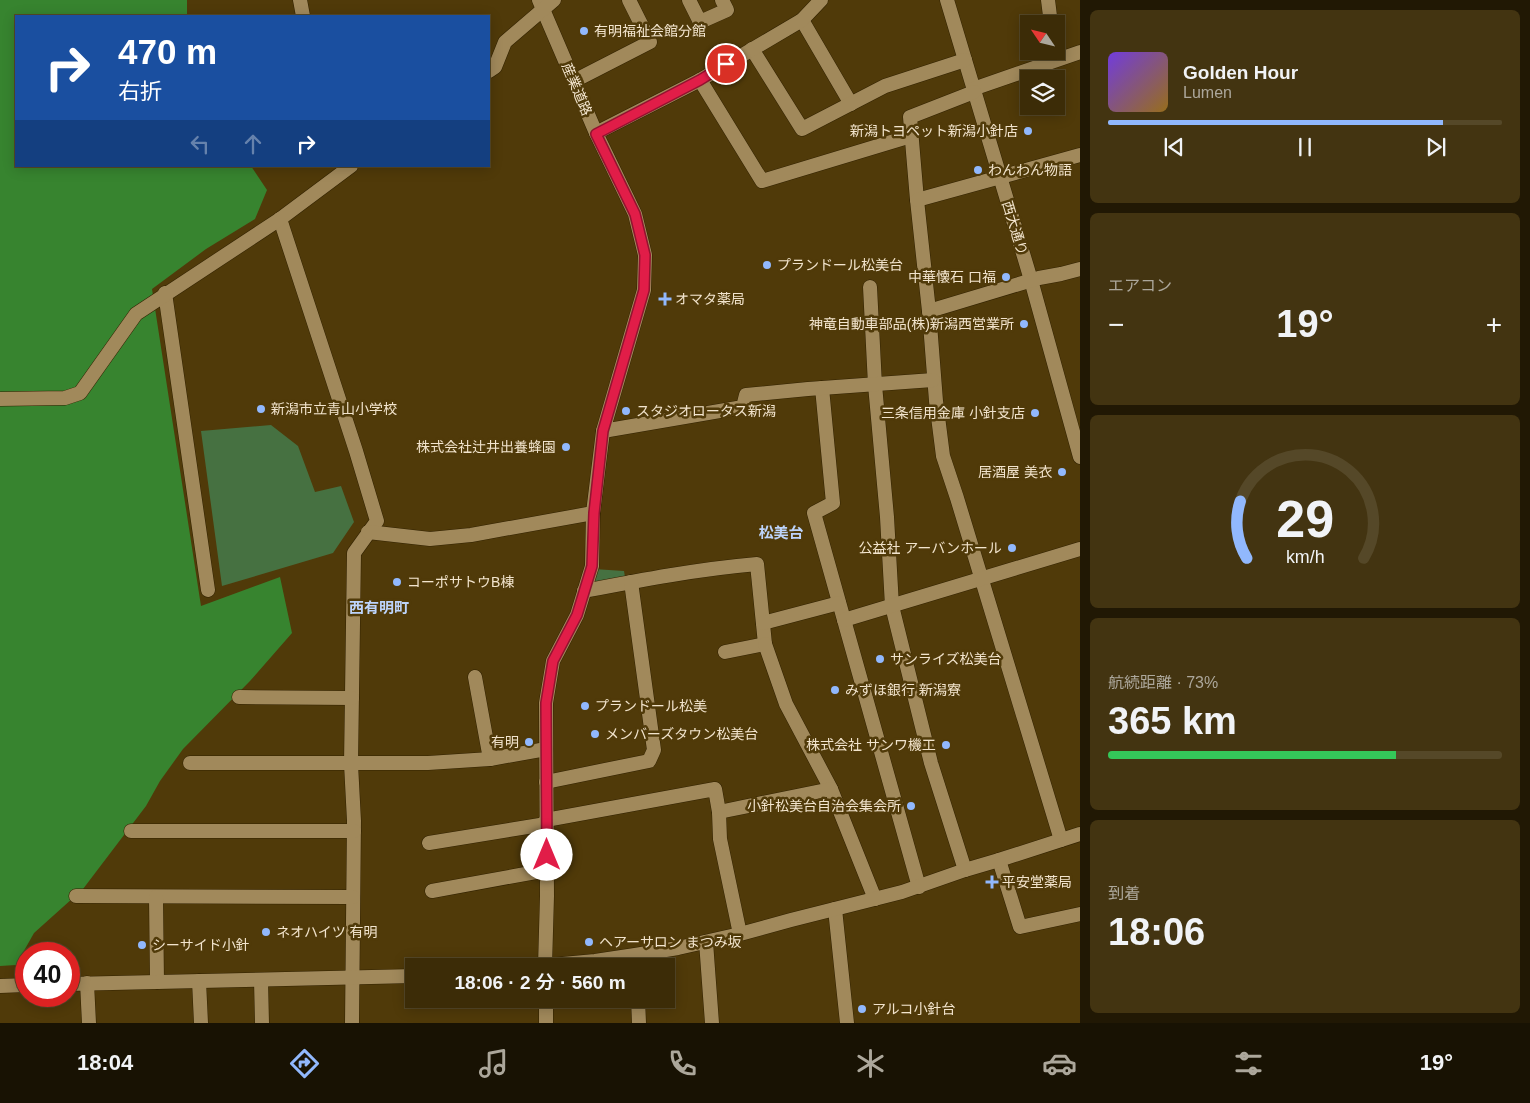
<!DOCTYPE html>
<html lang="ja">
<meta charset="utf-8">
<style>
:root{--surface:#3c2c07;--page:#433411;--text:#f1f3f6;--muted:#aca79b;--line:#554828;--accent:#91b8fd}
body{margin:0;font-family:Arial,"Noto Sans JP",sans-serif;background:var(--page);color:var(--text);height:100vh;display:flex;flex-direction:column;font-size:19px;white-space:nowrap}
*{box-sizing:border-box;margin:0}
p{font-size:16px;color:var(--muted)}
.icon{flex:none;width:28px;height:28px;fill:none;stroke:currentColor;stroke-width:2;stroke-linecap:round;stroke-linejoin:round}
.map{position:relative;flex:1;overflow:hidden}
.side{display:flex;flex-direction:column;gap:10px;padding:10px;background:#211804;width:450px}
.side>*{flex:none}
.banner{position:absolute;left:15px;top:15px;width:475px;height:152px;border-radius:0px;box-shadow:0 2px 12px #0003,0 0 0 1px var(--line);background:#1a4fa0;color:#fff;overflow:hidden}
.needle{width:32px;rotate:305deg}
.controls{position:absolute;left:1020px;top:15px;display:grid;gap:10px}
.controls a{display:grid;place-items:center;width:45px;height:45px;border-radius:0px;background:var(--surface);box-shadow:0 2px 12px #0003,0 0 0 1px var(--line);font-size:25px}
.speed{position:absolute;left:15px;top:942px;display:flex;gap:10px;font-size:25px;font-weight:700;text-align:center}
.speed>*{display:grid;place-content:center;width:65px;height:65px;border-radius:50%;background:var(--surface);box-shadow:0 2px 12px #0003,0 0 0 1px var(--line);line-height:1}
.speed .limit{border:8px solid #d22;background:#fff;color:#111}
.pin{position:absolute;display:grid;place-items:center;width:42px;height:42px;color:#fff;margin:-21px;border:2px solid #fff;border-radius:50%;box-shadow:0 1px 5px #0007}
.me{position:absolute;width:55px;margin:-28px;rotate:0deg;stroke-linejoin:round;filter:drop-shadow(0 0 4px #0008)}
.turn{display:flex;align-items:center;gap:18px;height:105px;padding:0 20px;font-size:22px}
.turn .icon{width:65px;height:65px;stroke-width:2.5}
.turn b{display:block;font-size:35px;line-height:42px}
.lanes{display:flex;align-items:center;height:48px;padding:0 20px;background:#0003;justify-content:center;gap:25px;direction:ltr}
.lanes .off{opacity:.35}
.big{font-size:38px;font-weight:600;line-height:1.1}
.side .tile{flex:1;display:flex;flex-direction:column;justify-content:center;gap:8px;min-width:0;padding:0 18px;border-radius:8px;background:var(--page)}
.side .dial{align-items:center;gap:0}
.dial svg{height:130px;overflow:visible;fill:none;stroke:var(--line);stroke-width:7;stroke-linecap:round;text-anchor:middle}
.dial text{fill:var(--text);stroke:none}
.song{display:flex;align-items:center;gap:15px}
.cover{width:60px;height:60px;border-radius:8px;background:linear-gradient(135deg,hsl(260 70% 55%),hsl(40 70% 35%))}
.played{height:5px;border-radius:2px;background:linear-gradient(90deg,var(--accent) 85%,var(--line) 85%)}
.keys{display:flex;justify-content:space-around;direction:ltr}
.heat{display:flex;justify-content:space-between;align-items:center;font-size:28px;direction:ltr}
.charge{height:8px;border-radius:4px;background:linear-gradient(90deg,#34c759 73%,var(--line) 0)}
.trip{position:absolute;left:405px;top:958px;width:270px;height:50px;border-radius:0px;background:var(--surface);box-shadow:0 2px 12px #0003,0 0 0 1px var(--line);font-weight:600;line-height:50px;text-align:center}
.tab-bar{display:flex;height:80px;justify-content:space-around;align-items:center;background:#181203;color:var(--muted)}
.tab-bar .icon{width:35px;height:35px}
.tab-bar .selected{color:var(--accent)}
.tab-bar b{font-size:22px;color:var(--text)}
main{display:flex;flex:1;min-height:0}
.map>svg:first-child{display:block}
.green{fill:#467141}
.forest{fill:#37842f}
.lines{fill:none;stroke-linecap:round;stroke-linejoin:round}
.minor-casing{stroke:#322200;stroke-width:15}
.minor{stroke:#a1895b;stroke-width:14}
.route-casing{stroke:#92132f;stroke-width:12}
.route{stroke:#e11d48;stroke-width:9}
.poi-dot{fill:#91b8fd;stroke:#503a09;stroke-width:2}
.labels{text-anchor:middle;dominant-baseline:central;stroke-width:5;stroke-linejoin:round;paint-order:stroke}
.poi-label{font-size:14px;fill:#f2e4cd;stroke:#503a09;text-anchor:start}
.street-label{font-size:14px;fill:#f2e4cd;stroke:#503a09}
.neighbourhood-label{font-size:15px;font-weight:bold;fill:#bdd4fb;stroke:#503a09}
</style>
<main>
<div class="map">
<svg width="1080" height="1023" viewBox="0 0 1080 1023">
<rect width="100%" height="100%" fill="#503a09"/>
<g class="green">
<polygon points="271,425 298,446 315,492 341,486 354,522 333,553 222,586 201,431"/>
<polygon points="594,569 624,571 625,577 592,584"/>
</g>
<polygon class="forest" points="0,0 187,0 187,16 16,16 16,166 251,166 267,190 255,219 206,249 152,289 201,606 280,577 292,633 250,681 183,749 160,781 146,806 83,889 34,933 16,965 0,966"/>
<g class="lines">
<defs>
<g id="minor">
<polyline points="300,0 303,16"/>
<polyline points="539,0 596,133 635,214 645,255 644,290 603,431 593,513 592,566 577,615 553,661 546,703 547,896 545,966"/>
<polyline points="689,0 700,22 727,10 722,0"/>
<polyline points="947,0 1031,280 1080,457"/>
<polyline points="1048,0 1051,24"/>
<polyline points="802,20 851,104"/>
<polyline points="752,49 802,129 885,86 965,60"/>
<polyline points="489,71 495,67 505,42 554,0"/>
<polyline points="700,80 762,181 911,136"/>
<polyline points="574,81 650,42 629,0"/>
<polyline points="973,89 1080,52"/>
<polyline points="974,92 910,117 917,200 929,311 936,401 943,456 957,498 1061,840"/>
<polyline points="596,133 700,80 802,20 821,0"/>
<polyline points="917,200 1080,155"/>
<polyline points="280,219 356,451 377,521 354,553 351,764 354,821 352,1023"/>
<polyline points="870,287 875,385 887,517 892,606 931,763 965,870"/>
<polyline points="165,293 208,590"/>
<polyline points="929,311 1039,278 1061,274 1080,269"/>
<polyline points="822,388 833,503 814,513 919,887"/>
<polyline points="0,399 65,398 80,393 136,314 280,219 351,166"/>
<polyline points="603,431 743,407 746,395 808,389 933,380"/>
<polyline points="368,532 430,539 471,535 593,513"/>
<path d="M584 591C641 580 699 569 757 564L765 644 725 652"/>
<polyline points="844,620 1080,549"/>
<polyline points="763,623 839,603"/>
<polyline points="765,644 786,704 831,789 875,899"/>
<polyline points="475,677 490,759"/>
<polyline points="239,697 352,698"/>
<polyline points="190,763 428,763 490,759 546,749"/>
<polyline points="546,782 649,761 654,750 631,582"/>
<polyline points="719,812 831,789"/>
<polyline points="546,820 715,789 719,812 720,839 740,934"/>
<polyline points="131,831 354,831"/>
<polyline points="429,843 546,824"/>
<polyline points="999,860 1020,927 1080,914"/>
<polyline points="432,891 547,870"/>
<polyline points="76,896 353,897"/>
<polyline points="156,897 157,982"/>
<polyline points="835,909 847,1023"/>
<polyline points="706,942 712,1023"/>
<polyline points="541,966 595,961 635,955 678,948 740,934 791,920 902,892 965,870 999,860 1080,834"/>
<polyline points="261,980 262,1023"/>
<polyline points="199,981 201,1023"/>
<polyline points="87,983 89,1023"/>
<polyline points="69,984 414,976"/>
<polyline points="0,986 26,985"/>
<polyline points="546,999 546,1023"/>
<polyline points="638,999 639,1023"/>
</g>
</defs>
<use href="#minor" class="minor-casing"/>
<use href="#minor" class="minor"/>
</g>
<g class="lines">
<defs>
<polyline id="route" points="547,855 546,703 553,661 577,615 592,566 594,513 603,431 644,290 645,255 635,214 596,134 700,80 726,64"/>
</defs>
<use href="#route" class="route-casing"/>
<use href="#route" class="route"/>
</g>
<g class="poi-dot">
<circle cx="584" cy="31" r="5"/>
<circle cx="1028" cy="131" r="5"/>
<circle cx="978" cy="170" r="5"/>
<circle cx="767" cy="265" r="5"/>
<circle cx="1006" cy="277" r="5"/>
<path d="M662.5 291.5h5v5h5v5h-5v5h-5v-5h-5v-5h5z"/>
<circle cx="1024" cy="324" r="5"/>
<circle cx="261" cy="409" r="5"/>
<circle cx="626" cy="411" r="5"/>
<circle cx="1035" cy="413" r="5"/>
<circle cx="566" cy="447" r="5"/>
<circle cx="1062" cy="472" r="5"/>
<circle cx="1012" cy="548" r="5"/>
<circle cx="397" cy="582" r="5"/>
<circle cx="880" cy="659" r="5"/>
<circle cx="835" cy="690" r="5"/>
<circle cx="585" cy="706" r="5"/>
<circle cx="595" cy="734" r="5"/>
<circle cx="529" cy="742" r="5"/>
<circle cx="946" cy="745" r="5"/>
<circle cx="911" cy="806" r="5"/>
<path d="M989.5 874.5h5v5h5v5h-5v5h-5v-5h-5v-5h5z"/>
<circle cx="266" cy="932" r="5"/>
<circle cx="589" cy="942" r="5"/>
<circle cx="142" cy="945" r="5"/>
<circle cx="862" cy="1009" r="5"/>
</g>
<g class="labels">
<g class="poi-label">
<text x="594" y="31">有明福祉会館分館</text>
<text x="1018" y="131" text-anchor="end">新潟トヨペット新潟小針店</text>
<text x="988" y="170">わんわん物語</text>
<text x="777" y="265">プランドール松美台</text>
<text x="996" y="277" text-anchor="end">中華懐石 口福</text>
<text x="675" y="299">オマタ薬局</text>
<text x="1014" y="324" text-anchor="end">神竜自動車部品(株)新潟西営業所</text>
<text x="271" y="409">新潟市立青山小学校</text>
<text x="636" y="411">スタジオロータス新潟</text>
<text x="1025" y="413" text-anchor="end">三条信用金庫 小針支店</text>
<text x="556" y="447" text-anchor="end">株式会社辻井出養蜂園</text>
<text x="1052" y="472" text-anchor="end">居酒屋 美衣</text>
<text x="1002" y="548" text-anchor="end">公益社 アーバンホール</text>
<text x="407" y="582">コーポサトウB棟</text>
<text x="890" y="659">サンライズ松美台</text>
<text x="845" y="690">みずほ銀行 新潟寮</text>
<text x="595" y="706">プランドール松美</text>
<text x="605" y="734">メンバーズタウン松美台</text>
<text x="519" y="742" text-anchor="end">有明</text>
<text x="936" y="745" text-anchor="end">株式会社 サンワ機工</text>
<text x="901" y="806" text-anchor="end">小針松美台自治会集会所</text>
<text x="1002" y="882">平安堂薬局</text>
<text x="276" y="932">ネオハイツ 有明</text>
<text x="599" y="942">ヘアーサロン まつみ坂</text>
<text x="152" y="945">シーサイド小針</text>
<text x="872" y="1009">アルコ小針台</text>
</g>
<g class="street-label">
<text transform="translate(577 89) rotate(67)">産業道路</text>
<text transform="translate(1015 228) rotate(73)">西大通り</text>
</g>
<g class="neighbourhood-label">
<text x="781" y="532">松美台</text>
<text x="379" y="607">西有明町</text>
</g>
</g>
</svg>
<div class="controls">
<a><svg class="needle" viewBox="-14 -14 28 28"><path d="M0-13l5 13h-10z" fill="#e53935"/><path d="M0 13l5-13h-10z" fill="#aca79b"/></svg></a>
<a><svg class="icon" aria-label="layers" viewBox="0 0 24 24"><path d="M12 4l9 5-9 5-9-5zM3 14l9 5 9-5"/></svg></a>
</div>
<div class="speed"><div class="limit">40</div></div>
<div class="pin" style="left:726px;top:64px;background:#d93025"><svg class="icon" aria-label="arrive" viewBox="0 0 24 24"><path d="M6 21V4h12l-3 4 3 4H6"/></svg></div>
<svg class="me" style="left:547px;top:855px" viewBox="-20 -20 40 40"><circle r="19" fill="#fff"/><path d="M0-13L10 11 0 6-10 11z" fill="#e11d48"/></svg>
<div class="trip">18:06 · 2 分 · 560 m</div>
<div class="banner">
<div class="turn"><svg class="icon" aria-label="right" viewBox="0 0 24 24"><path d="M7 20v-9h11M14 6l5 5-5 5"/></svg><div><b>470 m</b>右折</div></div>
<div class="lanes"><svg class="icon off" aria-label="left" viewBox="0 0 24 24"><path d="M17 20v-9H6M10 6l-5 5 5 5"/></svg><svg class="icon off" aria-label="ahead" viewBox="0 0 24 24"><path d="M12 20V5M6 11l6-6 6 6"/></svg><svg class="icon" aria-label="right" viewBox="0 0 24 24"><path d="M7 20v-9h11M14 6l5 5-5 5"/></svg></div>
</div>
</div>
<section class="side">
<div class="tile">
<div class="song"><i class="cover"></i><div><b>Golden Hour</b><p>Lumen</p></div></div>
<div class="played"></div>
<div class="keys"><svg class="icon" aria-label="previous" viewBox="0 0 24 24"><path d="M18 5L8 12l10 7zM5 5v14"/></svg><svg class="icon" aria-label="pause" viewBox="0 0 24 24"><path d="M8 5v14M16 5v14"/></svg><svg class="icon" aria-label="next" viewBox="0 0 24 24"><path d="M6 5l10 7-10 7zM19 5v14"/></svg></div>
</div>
<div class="tile"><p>エアコン</p>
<div class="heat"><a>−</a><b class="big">19°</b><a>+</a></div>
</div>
<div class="tile dial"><svg viewBox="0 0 100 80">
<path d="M14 69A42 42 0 1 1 86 69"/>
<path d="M14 69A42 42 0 0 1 10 34" stroke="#91b8fd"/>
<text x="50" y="56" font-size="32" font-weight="700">29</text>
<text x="50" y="72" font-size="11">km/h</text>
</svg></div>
<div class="tile"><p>航続距離 · 73%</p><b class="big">365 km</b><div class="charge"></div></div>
<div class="tile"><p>到着</p><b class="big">18:06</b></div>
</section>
</main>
<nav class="tab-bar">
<b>18:04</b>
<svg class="icon selected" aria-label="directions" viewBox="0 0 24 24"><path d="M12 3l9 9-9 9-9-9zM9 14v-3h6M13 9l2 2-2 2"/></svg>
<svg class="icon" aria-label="music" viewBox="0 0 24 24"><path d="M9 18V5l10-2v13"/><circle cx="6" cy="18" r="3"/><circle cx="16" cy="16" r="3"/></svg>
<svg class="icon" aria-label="phone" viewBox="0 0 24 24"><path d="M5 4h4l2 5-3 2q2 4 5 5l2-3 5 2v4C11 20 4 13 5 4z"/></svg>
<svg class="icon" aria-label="climate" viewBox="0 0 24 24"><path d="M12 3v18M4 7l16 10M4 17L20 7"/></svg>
<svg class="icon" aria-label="car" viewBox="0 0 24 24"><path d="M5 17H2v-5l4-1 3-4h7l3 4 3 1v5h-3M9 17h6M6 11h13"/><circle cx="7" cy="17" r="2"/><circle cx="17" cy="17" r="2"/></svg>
<svg class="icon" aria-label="filters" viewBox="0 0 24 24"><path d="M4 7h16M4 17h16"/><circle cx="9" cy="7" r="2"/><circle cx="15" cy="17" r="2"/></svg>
<b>19°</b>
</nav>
